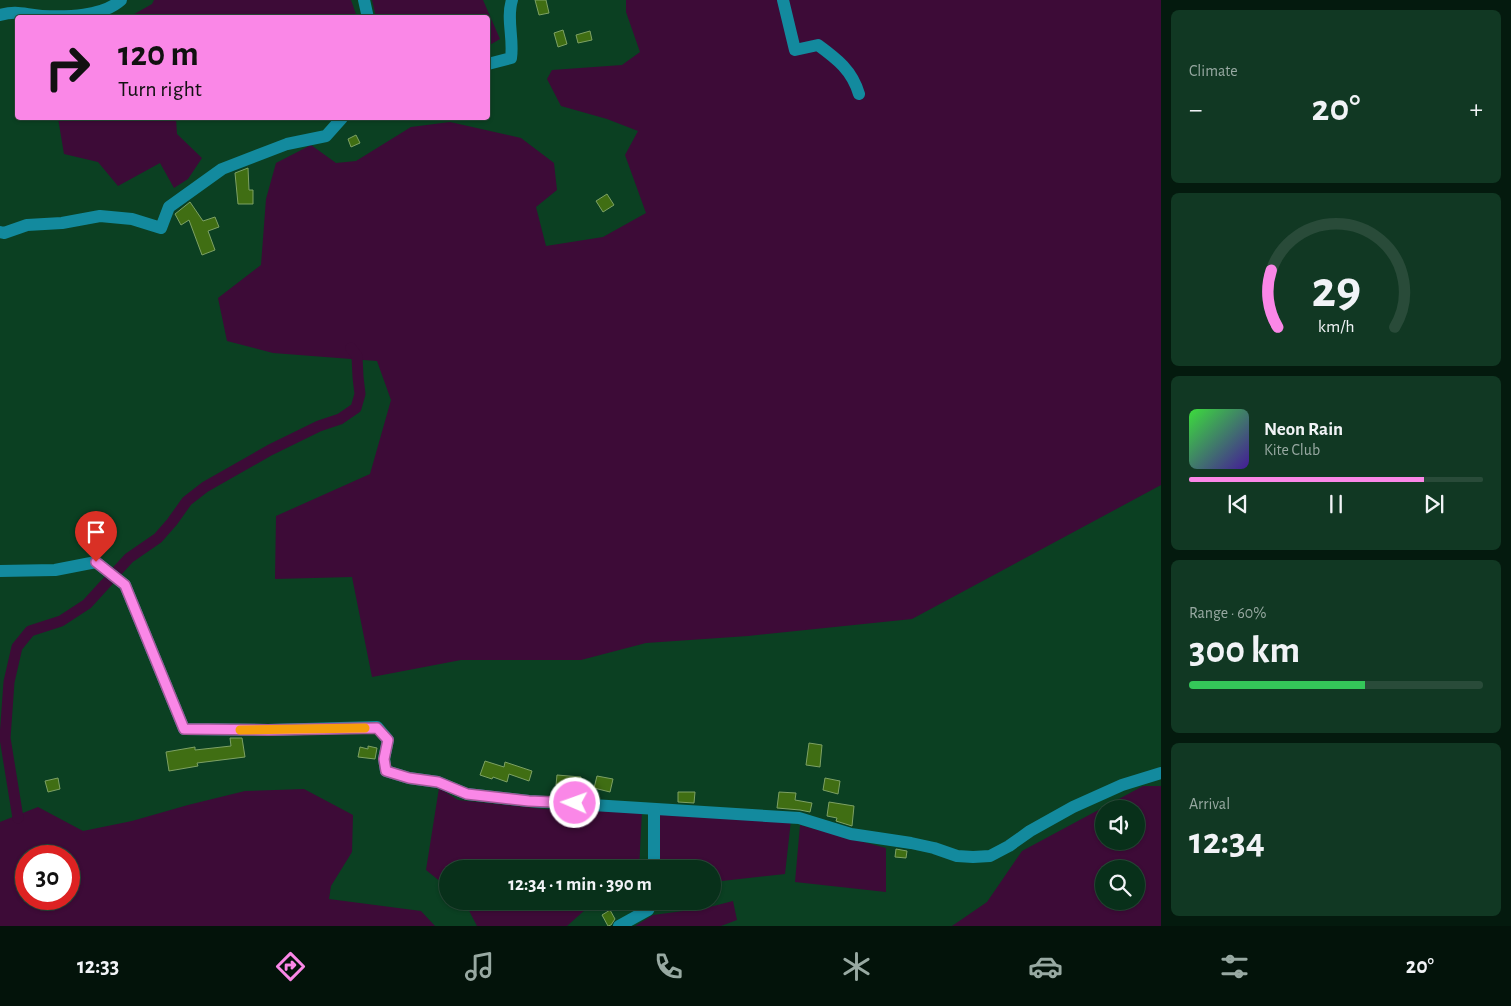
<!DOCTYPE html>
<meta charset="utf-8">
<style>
:root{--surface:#08301a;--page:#113823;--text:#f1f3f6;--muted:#98a9a2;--line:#294b39;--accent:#fa87e7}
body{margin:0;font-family:"Alegreya Sans",sans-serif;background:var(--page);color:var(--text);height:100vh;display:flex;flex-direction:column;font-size:19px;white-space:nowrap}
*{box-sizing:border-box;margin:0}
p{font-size:16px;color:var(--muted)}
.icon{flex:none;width:28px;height:28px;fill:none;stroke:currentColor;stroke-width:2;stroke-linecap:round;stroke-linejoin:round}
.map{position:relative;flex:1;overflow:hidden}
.details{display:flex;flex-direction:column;gap:10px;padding:10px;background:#041a0e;width:350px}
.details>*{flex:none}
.guide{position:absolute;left:15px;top:15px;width:475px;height:105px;border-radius:5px;box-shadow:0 1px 4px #0004,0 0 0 1px var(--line);background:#fa87e7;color:#111;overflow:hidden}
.fabs{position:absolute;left:1095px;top:800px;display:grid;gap:10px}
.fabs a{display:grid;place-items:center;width:50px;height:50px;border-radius:50%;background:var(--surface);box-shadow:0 1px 4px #0004,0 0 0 1px var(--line);font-size:25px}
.speed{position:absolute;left:15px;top:845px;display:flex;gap:10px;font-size:25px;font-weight:700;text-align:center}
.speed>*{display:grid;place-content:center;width:65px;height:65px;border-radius:50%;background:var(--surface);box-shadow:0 1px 4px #0004,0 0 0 1px var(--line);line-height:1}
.speed .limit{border:8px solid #d22;background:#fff;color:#111}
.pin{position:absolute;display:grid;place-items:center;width:42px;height:42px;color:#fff;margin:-51px -21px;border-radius:50% 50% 50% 0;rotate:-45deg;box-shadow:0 0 5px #0007}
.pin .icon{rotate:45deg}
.me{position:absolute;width:55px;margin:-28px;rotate:272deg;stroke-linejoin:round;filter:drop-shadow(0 0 4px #0008)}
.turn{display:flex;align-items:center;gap:18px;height:105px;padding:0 20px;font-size:22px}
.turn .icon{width:65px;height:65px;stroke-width:2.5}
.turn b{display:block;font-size:35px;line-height:42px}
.big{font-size:38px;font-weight:600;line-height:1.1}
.details .tile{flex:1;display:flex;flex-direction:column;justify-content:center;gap:8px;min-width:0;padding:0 18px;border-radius:8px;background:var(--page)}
.details .dial{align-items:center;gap:0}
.dial svg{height:130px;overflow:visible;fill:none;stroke:var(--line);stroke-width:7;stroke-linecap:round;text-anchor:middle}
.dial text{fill:var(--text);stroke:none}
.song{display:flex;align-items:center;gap:15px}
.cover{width:60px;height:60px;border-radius:8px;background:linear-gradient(135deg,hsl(120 70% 55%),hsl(260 70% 35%))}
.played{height:5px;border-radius:2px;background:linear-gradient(90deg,var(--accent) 80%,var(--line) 80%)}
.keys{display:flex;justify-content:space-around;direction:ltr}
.heat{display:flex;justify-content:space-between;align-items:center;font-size:28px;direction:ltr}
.charge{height:8px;border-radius:4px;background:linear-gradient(90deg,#34c759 60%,var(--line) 0)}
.trip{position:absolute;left:439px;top:860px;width:282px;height:50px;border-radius:25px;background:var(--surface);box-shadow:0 1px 4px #0004,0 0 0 1px var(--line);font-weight:600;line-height:50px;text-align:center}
.tabs{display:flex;height:80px;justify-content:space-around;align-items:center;background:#03130a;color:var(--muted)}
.tabs .icon{width:35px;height:35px}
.tabs .active{color:var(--accent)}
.tabs b{font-size:22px;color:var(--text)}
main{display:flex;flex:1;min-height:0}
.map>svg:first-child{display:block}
.water{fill:#3d0b37;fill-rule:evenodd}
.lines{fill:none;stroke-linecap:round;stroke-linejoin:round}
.canal{stroke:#3d0b37;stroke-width:11}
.building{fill:#406e13;stroke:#7da164}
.minor{stroke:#138a9e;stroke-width:12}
.route-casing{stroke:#a25896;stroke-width:12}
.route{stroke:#fa87e7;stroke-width:9}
.slow{stroke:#f59e0b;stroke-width:9}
</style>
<main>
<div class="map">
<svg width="1161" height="926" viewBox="0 0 1161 926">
<rect width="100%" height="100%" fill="#0b4022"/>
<g class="water">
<polygon points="154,0 351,0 357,17 129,17 152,4"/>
<polygon points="372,0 483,0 500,39 488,46 488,18 376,17"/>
<polygon points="626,0 1161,0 1161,485 912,619 748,636 646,643 581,660 461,660 372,677 352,577 275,579 276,516 370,474 391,400 377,361 273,353 227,341 218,298 261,265 266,199 276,163 311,145 336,163 356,161 411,127 450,122 521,138 554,163 557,190 536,207 546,246 603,237 646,213 625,155 638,131 607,119 561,106 547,79 552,70 622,65 640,52 626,12"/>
<polygon points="58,118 176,118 177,134 202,158 188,179 174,188 160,163 118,186 98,162 64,154"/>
<path d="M1143 786H1161V926H952L987 902 1022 851ZM1104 809H1136V841H1104ZM1104 869H1136V901H1104Z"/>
<polygon points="439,788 458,800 543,809 642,811 639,869 448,869 447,887 426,870"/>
<path d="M304 789 353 815 352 852 331 886 329 899 421 911 435 926H0V822L38 807 83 831 132 821 188 805 245 791ZM26 856H69V899H26Z"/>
<polygon points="657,813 791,820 785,874 713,882 712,869 656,869"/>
<polygon points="800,825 886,848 886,892 795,882"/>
<polygon points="464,901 595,901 567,926 477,926"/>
<polygon points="733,901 737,920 721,926 635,926 653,915 706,908"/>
</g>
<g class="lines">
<polyline class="canal" points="18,818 5,738 9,682 17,647 30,631 61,621 87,604 129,558 158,538 172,522 187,501 205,487 270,450 319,426 340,419 356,408 360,394 358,377 357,356 351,348"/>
</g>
<g class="building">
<polygon points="535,0 546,0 549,13 539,15"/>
<polygon points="563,30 567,44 558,47 554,33"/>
<polygon points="590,31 592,40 578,43 576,35"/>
<polygon points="356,135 360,143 351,147 348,139"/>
<polygon points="248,168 249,190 253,190 253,204 238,204 235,173"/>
<polygon points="607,194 614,205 603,212 596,201"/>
<polygon points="190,202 203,221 215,217 219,227 208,231 215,250 202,255 189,220 181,225 175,214"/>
<polygon points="230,738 242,738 245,757 197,763 198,766 169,771 166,752 195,747 195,750 231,746"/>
<polygon points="809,743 822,745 820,767 806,765"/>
<polygon points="368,746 377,748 375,759 358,757 360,747 368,749"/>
<polygon points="485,761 504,767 505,762 532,771 529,781 509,774 507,782 493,777 492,779 480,775"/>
<polygon points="557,775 581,777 580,787 556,785"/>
<polygon points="597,776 613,779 610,792 594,788"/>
<polygon points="58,778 60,789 48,792 45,781"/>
<polygon points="825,778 840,781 838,794 823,790"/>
<polygon points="678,792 695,792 694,803 678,802"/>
<polygon points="779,792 796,793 795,800 812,803 810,812 800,810 777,808"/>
<polygon points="829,802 854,806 852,826 836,821 837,818 827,816"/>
<polygon points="896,849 907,851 906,858 895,857"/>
<polygon points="610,910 615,919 611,925 608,926 602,915"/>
</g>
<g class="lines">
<g class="minor">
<polyline points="364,0 368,18"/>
<path d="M783 0 795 50 818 45C837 59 852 70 859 94"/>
<path d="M0 15C18 10 25 15 42 16 67 17 102 17 121 0"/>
<path d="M488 64 511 58C514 38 506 19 512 0"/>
<polyline points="0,232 4,233 27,225 62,223 100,216 132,219 161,228 169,207 222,169 287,144 326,136 342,118"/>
<polyline points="0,571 55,570 96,562 125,585 184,729 268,730 377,727 388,740 384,759 386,771 409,778 438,782 467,794 529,801 799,818 851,834 911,843 934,848 957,856 973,857 990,856 1009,846 1030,831 1073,807 1122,785 1161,773"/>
<polyline points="654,869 654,810"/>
<polyline points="619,926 648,910 653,901"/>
</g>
</g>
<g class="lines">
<defs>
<polyline id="route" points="96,562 125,585 184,729 268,730 377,728 388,740 384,759 386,771 409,778 438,782 467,794 529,801 575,803"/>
</defs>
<use href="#route" class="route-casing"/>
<use href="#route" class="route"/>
<polyline class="slow" points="240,730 365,728"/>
</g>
</svg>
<div class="fabs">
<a><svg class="icon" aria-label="sound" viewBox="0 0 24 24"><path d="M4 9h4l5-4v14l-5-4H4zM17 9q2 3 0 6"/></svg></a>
<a><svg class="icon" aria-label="search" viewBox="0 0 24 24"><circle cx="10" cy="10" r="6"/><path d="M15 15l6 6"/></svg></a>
</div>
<div class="speed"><div class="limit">30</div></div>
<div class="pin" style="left:96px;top:562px;background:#d93025"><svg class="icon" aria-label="arrive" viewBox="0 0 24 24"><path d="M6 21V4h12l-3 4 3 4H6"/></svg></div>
<svg class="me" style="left:575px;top:803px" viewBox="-20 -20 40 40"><circle r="17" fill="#fa87e7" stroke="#fff" stroke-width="3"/><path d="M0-11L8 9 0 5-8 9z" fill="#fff"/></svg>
<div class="trip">12:34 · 1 min · 390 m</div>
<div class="guide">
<div class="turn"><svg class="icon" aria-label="right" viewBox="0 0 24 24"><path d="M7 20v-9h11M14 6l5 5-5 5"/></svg><div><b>120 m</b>Turn right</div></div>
</div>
</div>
<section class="details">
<div class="tile"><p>Climate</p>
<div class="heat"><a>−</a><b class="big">20°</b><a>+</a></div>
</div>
<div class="tile dial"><svg viewBox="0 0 100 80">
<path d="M14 69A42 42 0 1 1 86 69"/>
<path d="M14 69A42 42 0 0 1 10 34" stroke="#fa87e7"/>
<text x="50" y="56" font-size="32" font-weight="700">29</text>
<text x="50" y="72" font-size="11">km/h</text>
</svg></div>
<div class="tile">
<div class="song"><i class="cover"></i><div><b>Neon Rain</b><p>Kite Club</p></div></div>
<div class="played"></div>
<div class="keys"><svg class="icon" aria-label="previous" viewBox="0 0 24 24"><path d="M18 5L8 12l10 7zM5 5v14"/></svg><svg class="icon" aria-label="pause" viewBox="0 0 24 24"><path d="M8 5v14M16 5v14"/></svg><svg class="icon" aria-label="next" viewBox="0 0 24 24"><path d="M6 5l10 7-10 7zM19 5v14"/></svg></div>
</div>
<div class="tile"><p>Range · 60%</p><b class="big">300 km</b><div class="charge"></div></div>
<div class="tile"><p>Arrival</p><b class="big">12:34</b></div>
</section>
</main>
<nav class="tabs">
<b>12:33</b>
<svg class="icon active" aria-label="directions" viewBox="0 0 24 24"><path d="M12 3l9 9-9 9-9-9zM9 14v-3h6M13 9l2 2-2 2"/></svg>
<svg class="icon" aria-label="music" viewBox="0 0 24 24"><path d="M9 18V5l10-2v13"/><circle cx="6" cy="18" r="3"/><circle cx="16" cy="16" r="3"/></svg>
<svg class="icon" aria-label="phone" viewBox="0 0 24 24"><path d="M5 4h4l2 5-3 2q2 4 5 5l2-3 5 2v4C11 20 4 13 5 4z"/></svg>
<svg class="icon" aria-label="climate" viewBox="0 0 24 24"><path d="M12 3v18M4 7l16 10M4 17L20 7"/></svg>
<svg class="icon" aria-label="car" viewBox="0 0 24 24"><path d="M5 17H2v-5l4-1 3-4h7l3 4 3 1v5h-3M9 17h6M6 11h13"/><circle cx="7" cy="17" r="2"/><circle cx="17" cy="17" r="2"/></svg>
<svg class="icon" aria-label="filters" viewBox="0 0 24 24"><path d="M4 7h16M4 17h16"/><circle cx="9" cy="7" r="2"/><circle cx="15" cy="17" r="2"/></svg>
<b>20°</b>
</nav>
